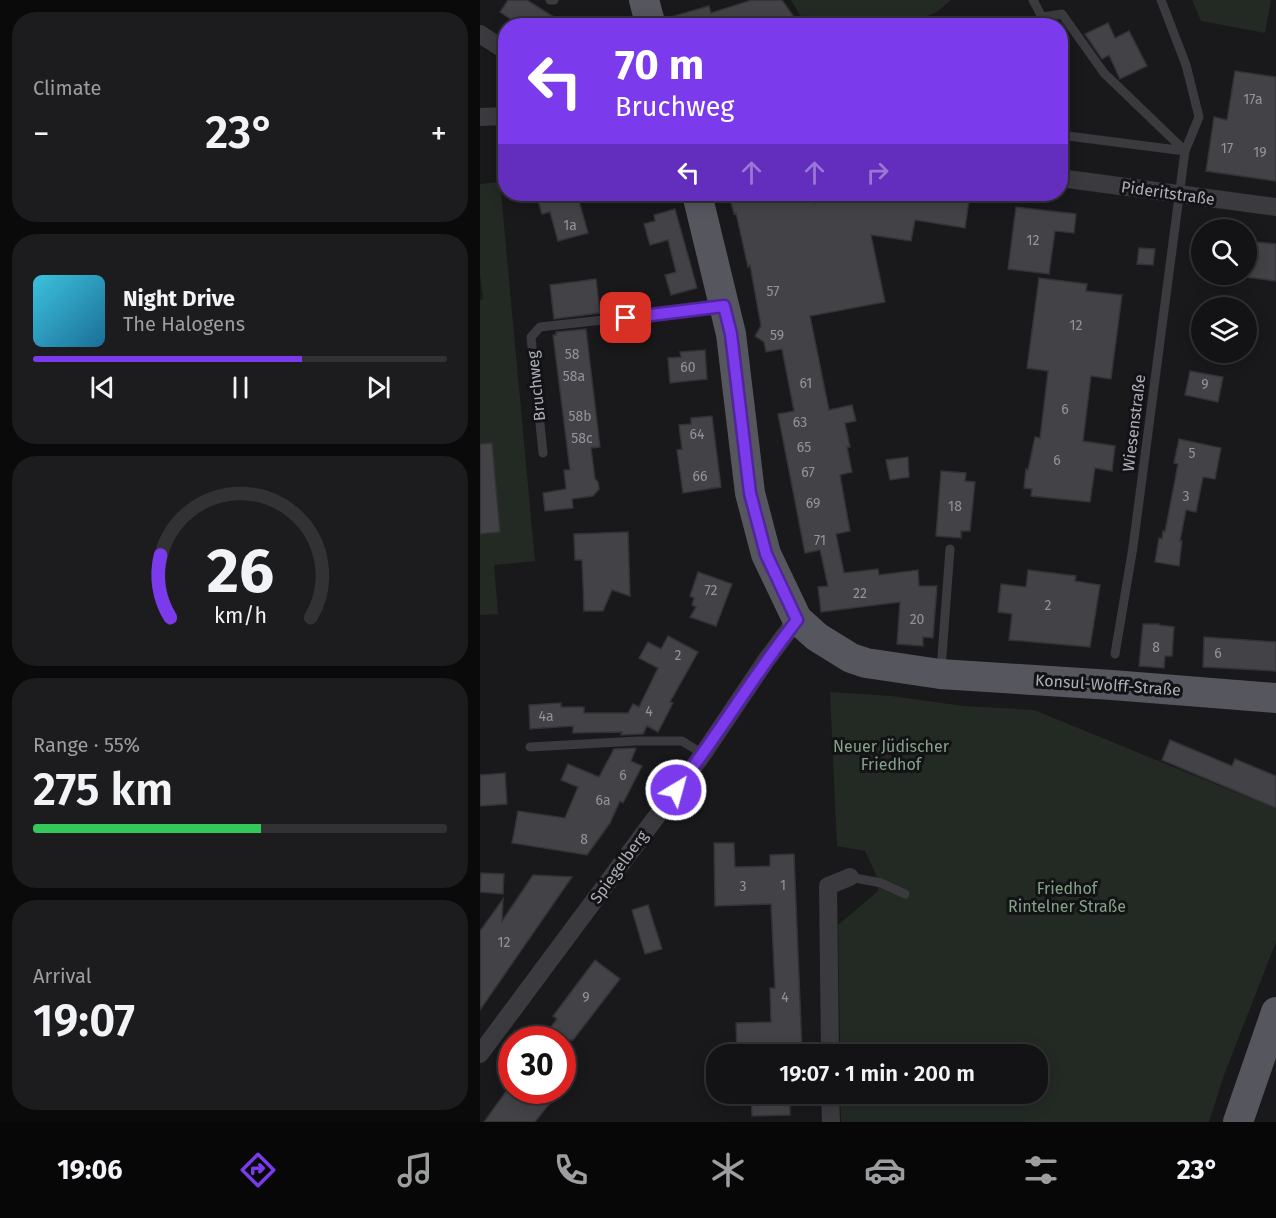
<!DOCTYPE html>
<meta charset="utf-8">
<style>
:root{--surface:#131214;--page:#1c1b1d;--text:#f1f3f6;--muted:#9d9ea0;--line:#323234;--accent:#7c3aed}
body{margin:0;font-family:"Fira Sans",sans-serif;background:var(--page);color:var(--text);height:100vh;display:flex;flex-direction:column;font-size:22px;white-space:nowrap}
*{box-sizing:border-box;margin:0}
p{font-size:20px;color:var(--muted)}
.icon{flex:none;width:33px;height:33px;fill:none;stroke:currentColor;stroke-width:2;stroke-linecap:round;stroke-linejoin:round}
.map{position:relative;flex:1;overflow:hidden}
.side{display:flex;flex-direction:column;gap:12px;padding:12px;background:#0a0a0b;width:480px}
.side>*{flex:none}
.banner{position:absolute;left:18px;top:18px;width:570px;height:183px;border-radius:24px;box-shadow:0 3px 15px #0003,0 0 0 2px var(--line);background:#7c3aed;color:#fff;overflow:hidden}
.controls{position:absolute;left:711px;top:219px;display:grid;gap:12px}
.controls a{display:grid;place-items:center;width:66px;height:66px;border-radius:50%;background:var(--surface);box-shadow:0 3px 15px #0003,0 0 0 2px var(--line);font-size:30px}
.speed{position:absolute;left:18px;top:1026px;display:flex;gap:12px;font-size:30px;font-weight:700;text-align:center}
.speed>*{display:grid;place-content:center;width:78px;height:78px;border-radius:50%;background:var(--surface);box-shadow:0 3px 15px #0003,0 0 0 2px var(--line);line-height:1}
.speed .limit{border:9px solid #d22;background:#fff;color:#111}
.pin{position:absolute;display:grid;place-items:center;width:51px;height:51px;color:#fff;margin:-26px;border-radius:12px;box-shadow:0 3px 9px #0006}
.me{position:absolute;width:66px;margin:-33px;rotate:37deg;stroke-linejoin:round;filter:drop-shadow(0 0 4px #0008)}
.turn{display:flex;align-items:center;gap:21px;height:126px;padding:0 18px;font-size:27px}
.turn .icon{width:78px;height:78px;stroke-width:2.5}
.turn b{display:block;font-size:42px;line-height:51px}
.lanes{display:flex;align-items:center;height:57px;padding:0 18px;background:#0003;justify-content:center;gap:30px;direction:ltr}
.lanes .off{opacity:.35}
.big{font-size:45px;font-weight:600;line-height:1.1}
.side .card{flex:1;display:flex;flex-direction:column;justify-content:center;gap:9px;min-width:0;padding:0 21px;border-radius:24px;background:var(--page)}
.side .dial{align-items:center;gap:0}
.dial svg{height:156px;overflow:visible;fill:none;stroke:var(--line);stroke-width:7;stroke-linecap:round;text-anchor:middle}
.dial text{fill:var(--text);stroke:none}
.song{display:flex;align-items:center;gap:18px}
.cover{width:72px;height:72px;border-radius:9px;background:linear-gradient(135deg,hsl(190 70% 55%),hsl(200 70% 35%))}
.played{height:6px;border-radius:3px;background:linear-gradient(90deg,var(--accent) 65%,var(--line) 65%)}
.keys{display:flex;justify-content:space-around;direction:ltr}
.heat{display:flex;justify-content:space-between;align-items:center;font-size:33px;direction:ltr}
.charge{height:9px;border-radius:4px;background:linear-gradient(90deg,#34c759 55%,var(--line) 0)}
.trip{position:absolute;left:226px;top:1044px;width:342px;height:60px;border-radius:24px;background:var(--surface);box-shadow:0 3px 15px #0003,0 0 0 2px var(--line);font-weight:600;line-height:60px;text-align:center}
.tab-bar{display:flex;height:96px;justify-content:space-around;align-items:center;background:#080708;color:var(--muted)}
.tab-bar .icon{width:42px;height:42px}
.tab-bar .current{color:var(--accent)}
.tab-bar b{font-size:27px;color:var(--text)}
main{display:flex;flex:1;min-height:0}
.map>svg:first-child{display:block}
.green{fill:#232a24}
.building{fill:#434347;stroke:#333236;stroke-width:1.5}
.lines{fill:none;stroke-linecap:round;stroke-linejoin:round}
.service{stroke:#3a3a3f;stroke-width:9}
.minor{stroke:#3a3a3f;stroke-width:18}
.primary{stroke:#56575e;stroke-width:30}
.route-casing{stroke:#51269a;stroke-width:15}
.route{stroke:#7c3aed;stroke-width:10}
.labels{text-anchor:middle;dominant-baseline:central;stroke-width:6;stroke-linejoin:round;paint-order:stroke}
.number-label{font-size:14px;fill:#92939c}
.street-label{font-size:16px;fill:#acaeb9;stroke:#131315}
.park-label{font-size:16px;fill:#84a389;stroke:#131315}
</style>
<main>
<section class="side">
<div class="card"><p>Climate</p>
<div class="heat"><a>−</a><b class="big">23°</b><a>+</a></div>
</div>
<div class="card">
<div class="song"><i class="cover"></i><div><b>Night Drive</b><p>The Halogens</p></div></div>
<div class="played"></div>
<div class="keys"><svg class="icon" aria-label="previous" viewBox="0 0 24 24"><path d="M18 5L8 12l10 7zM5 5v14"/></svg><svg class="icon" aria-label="pause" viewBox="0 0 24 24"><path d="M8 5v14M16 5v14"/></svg><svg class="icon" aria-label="next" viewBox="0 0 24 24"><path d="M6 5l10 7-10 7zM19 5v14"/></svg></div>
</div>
<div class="card dial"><svg viewBox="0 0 100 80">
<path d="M14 69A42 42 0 1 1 86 69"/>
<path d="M14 69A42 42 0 0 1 9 37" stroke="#7c3aed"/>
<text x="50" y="56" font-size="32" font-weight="700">26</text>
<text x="50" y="72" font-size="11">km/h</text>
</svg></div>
<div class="card"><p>Range · 55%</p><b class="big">275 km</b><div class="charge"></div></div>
<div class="card"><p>Arrival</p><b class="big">19:07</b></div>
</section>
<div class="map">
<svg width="796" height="1122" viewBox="0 0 796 1122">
<rect width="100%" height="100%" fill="#19181a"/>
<g class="green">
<polygon points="311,0 471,0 458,11 429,25 332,25 325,23"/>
<polygon points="712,0 791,0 785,33 721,21"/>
<polygon points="20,182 55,561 14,565 18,614 0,615 0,300 3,299 0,274 0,184"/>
<polygon points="350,692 412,696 483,706 554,710 796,809 796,942 744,1075 729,1122 361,1122 360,1094 558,1094 558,1054 360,1054 358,925 398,891 397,877 385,851 357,846"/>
</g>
<g class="building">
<polygon points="28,0 47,0 88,26 41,26 20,12"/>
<polygon points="272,0 302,0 317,21 302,26 188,26 187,18 229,6 231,13"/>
<polygon points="628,23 635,38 649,31 667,66 640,79 629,55 622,59 605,34"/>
<polygon points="755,71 796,77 796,181 726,171 734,117 747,120"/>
<polygon points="56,194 97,194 108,233 78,241 70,212 62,214"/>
<polygon points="249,194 310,194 312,200 333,195 334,203 365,194 490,194 485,228 435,220 431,241 391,235 405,302 330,316 349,410 372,405 376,421 365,423 370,447 367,447 372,472 360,475 370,531 356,534 364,573 398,569 399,575 438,570 439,586 457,586 453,638 443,637 443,646 417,644 420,602 341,612 338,587 348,586 340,550 325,553 298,414 314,411 302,349 286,352 284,342 275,336 281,326 270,265 268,267 256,213 254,214"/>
<polygon points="536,207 596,214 594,233 575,231 569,274 528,269"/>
<polygon points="195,209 217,288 191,295 185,275 196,272 188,240 170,245 164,224 175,221 174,215"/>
<polygon points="766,241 796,244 796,281 766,277"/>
<polygon points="659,248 675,249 673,265 657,264"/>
<polygon points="559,278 607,284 606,291 642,295 631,379 611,376 603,441 635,446 632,471 615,468 610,502 551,496 552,489 544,488 546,469 548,470 555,437 560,438 568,371 547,368"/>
<polygon points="116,279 120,313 74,319 70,285"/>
<polygon points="106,329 120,447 111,448 115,479 118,482 119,489 113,496 92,499 93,508 65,511 63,493 86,489 84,470 90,470 73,335 76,335 76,332"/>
<polygon points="225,350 227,379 190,383 188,358 201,357 200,352"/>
<polygon points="710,371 743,377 738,402 705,395"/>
<polygon points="232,416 241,487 203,493 197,450 202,449 199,425 211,424 211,418"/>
<polygon points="699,439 741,448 735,479 723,477 716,512 706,510 700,541 702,541 699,566 675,562 679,538 682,539 683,531 685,532 698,464 694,463"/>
<polygon points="12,443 20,532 0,534 0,444"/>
<polygon points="428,457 429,477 410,480 406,460"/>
<polygon points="461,471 486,473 485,481 495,482 490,531 481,531 481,538 456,536"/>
<polygon points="148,532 150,596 132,590 123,611 104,611 102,560 95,560 94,534"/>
<polygon points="548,570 596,576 595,581 620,585 610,647 529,640 532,614 518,612 521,584 546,587"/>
<polygon points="218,572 252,584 236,626 210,617 216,607 212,605 214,598 210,596"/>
<polygon points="663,624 679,624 679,625 694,627 692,656 685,656 684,668 659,666"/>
<polygon points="188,636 218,652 190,702 193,703 178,732 167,726 163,734 141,735 142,732 93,733 93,726 50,729 49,705 81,703 81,707 104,707 104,713 148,713 153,704 159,707 178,668 159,658 168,642 181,649"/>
<polygon points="724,637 796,642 796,671 723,667"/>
<polygon points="690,740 752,766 755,759 796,776 796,808 682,760"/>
<polygon points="156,748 151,761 162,766 143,803 140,801 130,823 107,855 32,843 38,811 85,818 98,787 81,780 88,764 119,777 134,749"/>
<polygon points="25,773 27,804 0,806 0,775"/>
<polygon points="234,843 254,843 255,867 290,866 290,855 314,854 322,1051 298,1052 297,1048 257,1050 256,1023 291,1022 290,988 295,988 291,904 235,906"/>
<polygon points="1,873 24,874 23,894 0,892"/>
<polygon points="53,875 92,877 0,1010 0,931 23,899 22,921"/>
<polygon points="168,905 182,949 165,954 152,910"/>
<polygon points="115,960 140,979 93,1040 61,1040 77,1019 73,1016"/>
<polygon points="27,1090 80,1090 55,1122 4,1122"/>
<polygon points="271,1094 310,1094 310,1115 272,1116"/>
</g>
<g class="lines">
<g class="service">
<polyline points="70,0 74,0"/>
<polyline points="553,0 562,17 582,14 624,73 705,151"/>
<polyline points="580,135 705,151"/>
<polyline points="63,453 51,337 60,327 239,307"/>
<polyline points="635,654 653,547 705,151 719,117 706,65 681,0"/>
<polyline points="461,669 470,549"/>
<polyline points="50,747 157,741 202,741 223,754"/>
<polyline points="370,877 401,883 425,894"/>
</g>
<g class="minor">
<polyline points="0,34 26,51"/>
<polyline points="0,117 26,116"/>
<polyline points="580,178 796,207"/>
<polyline points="0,1054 223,754 287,659 317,619"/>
<polyline points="350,1054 348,886 370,877"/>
<polyline points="350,1094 351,1122"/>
</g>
<g class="primary">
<polyline points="164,0 171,26"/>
<polyline points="217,194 251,334 270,493 286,554 317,619 337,637 371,658 386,663 460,674 632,685 796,698"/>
<polyline points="758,1122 796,1012"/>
</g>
</g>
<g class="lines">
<defs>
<path id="route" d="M146 318 244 306 251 334 270 493 286 554 317 620C274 675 238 735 196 790"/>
</defs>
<use href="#route" class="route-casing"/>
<use href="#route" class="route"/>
</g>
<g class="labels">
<g class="number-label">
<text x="773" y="99">17a</text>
<text x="747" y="148">17</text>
<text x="780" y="152">19</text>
<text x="90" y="225">1a</text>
<text x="553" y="240">12</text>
<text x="293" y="291">57</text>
<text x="596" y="325">12</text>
<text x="297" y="335">59</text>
<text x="92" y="354">58</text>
<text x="208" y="367">60</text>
<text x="94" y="376">58a</text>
<text x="326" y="383">61</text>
<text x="725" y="384">9</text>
<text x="585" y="409">6</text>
<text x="100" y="416">58b</text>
<text x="320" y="422">63</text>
<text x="217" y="434">64</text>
<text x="102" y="438">58c</text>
<text x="324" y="447">65</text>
<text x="712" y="453">5</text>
<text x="577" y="460">6</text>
<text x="328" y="472">67</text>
<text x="220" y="476">66</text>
<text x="706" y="496">3</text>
<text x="333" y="503">69</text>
<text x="475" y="506">18</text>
<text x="340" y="540">71</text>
<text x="231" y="590">72</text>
<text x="380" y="593">22</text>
<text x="568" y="605">2</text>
<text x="437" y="619">20</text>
<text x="676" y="647">8</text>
<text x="738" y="653">6</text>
<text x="198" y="655">2</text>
<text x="169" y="711">4</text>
<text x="66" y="716">4a</text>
<text x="143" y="775">6</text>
<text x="123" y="800">6a</text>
<text x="104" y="839">8</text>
<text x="303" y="885">1</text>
<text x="263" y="886">3</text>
<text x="24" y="942">12</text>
<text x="106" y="997">9</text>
<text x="305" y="997">4</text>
</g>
<g class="street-label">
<text transform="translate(688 193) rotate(8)">Pideritstraße</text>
<text transform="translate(56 386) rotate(-96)">Bruchweg</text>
<text transform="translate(654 423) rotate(-83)">Wiesenstraße</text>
<text transform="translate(628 685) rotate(4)">Konsul-Wolff-Straße</text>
<text transform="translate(139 867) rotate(-54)">Spiegelberg</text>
</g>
<g class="park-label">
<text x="411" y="746">Neuer Jüdischer<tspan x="411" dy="18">Friedhof</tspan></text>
<text x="587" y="888">Friedhof<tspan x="587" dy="18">Rintelner Straße</tspan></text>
</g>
</g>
</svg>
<div class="controls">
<a><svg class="icon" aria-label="search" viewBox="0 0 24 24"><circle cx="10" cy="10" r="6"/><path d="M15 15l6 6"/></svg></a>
<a><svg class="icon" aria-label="layers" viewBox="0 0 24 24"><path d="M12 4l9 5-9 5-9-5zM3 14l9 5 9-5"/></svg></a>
</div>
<div class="speed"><div class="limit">30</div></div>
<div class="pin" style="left:146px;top:318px;background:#d93025"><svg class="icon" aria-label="arrive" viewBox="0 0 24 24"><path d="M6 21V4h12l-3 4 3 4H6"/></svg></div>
<svg class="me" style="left:196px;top:790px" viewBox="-20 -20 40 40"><circle r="17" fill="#7c3aed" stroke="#fff" stroke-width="3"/><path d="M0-11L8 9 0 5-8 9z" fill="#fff"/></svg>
<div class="trip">19:07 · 1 min · 200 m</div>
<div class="banner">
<div class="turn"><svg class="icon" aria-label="left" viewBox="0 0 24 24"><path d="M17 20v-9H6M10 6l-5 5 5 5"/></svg><div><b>70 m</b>Bruchweg</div></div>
<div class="lanes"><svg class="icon" aria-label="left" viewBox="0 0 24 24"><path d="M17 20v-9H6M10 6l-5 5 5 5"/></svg><svg class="icon off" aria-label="ahead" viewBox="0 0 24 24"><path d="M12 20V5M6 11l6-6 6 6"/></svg><svg class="icon off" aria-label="ahead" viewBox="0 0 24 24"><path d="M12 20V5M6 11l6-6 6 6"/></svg><svg class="icon off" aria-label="right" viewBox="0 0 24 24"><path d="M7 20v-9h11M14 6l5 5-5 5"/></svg></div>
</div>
</div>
</main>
<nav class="tab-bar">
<b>19:06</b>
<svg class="icon current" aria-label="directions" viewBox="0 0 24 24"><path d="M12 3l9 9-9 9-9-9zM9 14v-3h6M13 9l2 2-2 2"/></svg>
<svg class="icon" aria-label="music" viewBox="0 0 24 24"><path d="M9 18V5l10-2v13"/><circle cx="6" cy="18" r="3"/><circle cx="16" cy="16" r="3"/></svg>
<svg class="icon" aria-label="phone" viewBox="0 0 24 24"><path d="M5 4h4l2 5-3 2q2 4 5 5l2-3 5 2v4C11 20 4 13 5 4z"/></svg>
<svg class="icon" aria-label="climate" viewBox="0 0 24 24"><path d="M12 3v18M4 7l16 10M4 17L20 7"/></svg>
<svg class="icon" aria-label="car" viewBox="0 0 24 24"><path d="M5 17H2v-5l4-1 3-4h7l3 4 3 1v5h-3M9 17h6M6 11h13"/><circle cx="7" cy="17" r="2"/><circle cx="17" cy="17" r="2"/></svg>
<svg class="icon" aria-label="filters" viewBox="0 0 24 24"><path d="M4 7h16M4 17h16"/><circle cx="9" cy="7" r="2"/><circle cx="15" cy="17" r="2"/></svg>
<b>23°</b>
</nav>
